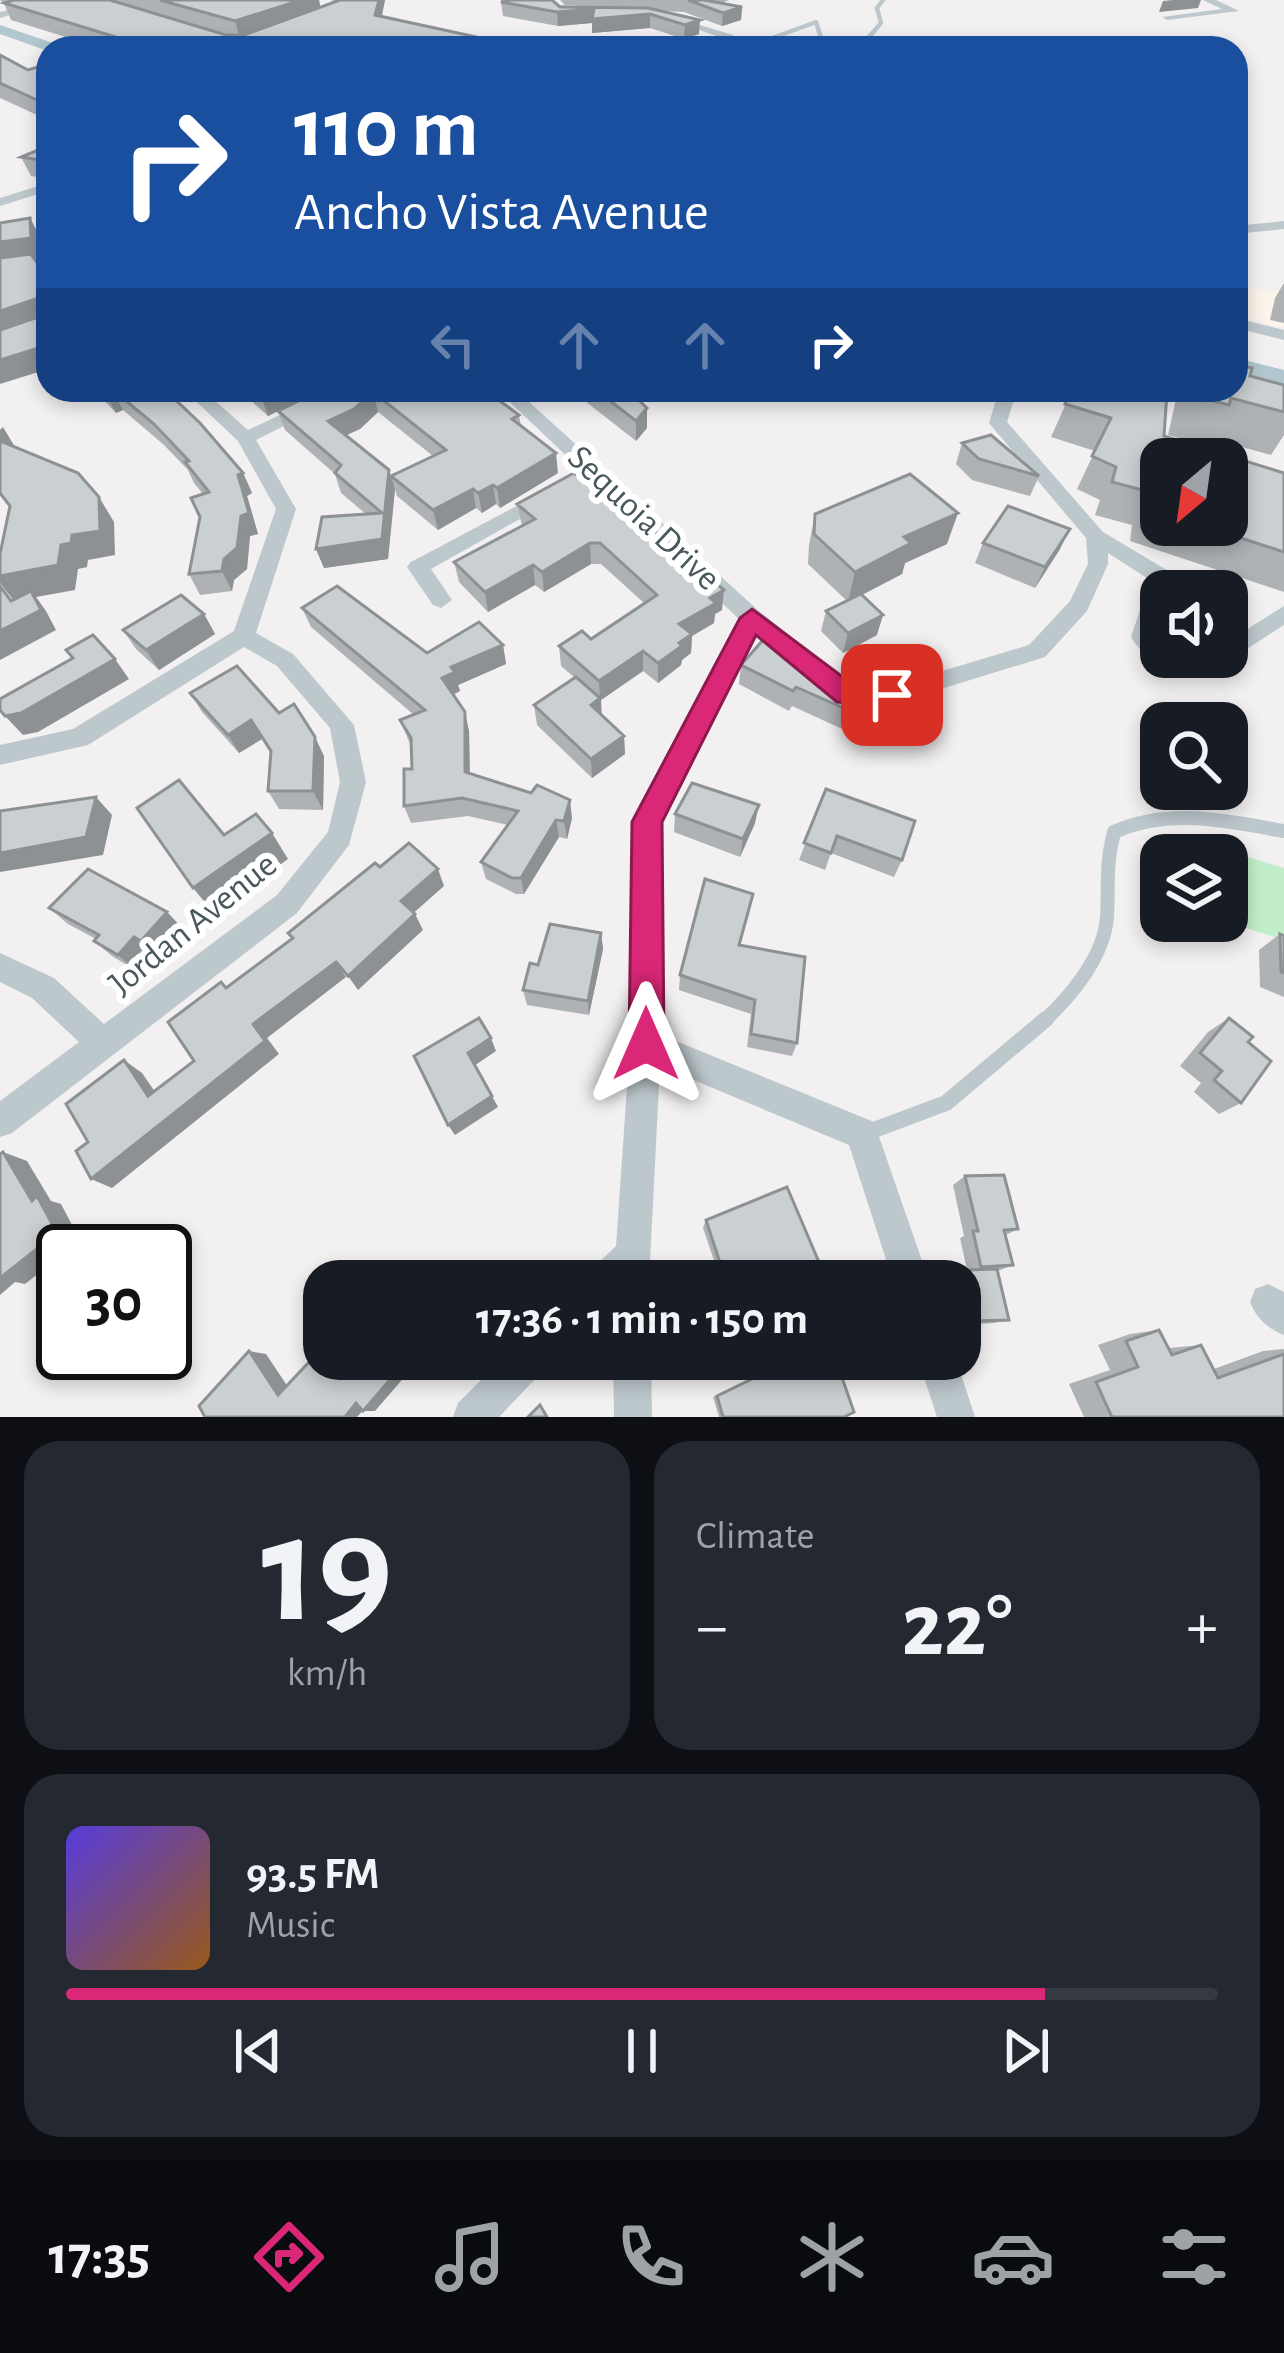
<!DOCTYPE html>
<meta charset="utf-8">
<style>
:root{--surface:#171b24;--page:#242831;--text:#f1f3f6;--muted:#9ea1a6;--line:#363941;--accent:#db2777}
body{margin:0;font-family:"Alegreya Sans",sans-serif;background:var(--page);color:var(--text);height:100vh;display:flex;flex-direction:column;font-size:45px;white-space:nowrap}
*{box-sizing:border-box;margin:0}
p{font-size:39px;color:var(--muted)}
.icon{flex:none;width:66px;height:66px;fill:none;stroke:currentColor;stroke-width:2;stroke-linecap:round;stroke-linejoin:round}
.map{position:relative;height:1417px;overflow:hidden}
.details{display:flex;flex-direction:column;gap:24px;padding:24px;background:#0d0f14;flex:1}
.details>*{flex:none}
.top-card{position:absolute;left:36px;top:36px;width:1212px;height:366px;border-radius:36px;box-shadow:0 6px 18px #0003;background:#1a4fa0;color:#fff;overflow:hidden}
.needle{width:78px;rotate:209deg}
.controls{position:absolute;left:1140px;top:438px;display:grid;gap:24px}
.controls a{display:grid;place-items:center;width:108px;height:108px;border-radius:24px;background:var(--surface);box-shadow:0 6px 18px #0003;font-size:60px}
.speed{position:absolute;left:36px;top:1224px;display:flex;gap:24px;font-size:60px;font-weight:700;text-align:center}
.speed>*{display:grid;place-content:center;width:156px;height:156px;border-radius:50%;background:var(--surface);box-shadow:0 6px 18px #0003;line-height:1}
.speed .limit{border:6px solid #111;border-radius:18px;background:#fff;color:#111}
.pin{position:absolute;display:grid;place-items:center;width:102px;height:102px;color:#fff;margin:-51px;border-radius:24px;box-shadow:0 6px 18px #0006}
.me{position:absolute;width:132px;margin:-66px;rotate:0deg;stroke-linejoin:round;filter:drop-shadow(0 0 9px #0008)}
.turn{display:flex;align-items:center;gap:42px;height:252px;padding:0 60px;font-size:54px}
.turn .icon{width:156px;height:156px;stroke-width:2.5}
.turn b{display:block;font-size:84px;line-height:102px}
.lanes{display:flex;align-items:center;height:114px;padding:0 60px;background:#0003;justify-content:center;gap:60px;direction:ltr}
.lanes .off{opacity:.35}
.big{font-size:90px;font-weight:600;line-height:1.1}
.details .card{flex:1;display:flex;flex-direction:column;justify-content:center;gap:18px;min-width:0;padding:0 42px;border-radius:36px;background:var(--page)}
.details .dial{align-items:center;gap:0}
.dial b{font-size:156px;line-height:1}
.song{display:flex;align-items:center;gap:36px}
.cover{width:144px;height:144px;border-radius:18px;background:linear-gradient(135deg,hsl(250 70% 55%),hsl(30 70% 35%))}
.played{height:12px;border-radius:6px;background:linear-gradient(90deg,var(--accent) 85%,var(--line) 85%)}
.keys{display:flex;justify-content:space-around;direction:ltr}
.heat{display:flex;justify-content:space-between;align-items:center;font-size:66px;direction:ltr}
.details .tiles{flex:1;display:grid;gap:24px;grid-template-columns:1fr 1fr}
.card:last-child{grid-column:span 2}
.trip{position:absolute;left:303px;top:1260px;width:678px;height:120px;border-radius:36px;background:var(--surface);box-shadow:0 6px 18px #0003;font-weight:600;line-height:120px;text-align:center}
.dock{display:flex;height:192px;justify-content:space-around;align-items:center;background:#090b0e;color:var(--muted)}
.dock .icon{width:84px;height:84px}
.dock .current{color:var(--accent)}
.dock b{font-size:54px;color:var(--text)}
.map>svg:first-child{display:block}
.commercial{fill:#fcf3eb}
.green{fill:#c1eec8}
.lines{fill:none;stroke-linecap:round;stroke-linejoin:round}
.service-far2{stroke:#bdc8cc;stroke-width:4.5}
.service-far1{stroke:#bdc8cc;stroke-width:14}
.service{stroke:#bdc8cc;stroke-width:16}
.minor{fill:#bdc8cc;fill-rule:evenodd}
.primary{fill:#b1c6ce;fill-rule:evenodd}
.wall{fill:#aeb2b5;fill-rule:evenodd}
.shaded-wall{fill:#8d9193}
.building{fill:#cacfd2;stroke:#8d9193;stroke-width:3}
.route{fill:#db2777;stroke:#8e194d;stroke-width:3}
.labels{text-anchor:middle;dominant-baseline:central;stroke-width:12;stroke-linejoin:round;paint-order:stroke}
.street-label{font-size:36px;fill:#49585d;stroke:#fff}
</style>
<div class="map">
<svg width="1284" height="1417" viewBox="0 0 1284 1417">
<rect width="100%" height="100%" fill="#f3f0f1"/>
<polygon class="commercial" points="1236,287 1284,292 1284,328 1236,316"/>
<polygon class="green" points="1195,841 1284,868 1284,940 1224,921 1227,855 1195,855"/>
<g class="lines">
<g class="service-far2">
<polyline points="760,48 770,39 816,22 822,41 833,48"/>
<polyline points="866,48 863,44 881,23 877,8 883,0"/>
</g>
<path class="service-far1" d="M1043 1022C1071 996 1104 957 1107 917 1109 883 1105 868 1114 832 1170 807 1226 821 1284 831"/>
<polyline class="service" points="866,1133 946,1103 1046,1019"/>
<g class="minor">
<polygon points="47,0 63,0 0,18 0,12"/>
<polygon points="1203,0 1216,0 1239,11 1167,20 1162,17 1222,9"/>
<polygon points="670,16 733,35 743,48 733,48 725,39 670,20"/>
<polygon points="48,183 48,191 0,206 0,198"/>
<polygon points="1284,221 1284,229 1236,234 1236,226"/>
<polygon points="48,260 48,268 0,276 0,268"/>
<polygon points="1236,318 1284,330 1284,340 1236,328"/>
<polygon points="184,390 203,390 248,430 333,390 356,390 256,440 296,509 256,633 293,654 354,725 366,782 349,845 297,913 12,1133 0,1137 0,1101 79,1042 32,998 0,982 0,953 54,978 104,1024 277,895 328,832 340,782 330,728 277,666 244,647 88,745 0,765 0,745 73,729 234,631 276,509 238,441"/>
<path d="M497 390H516L760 612 851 685 892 686 1029 645 1070 601 1088 564 1086 538 989 423 999 390H1017L1007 422 1103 532 1170 572 1173 577 1168 591H1161V613L1154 634 1161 639V657H1227V642L1284 606V625L1225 663 1199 672 1172 663 1169 657C1154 662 1138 650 1131 637L1150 580 1108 553V564L1087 611 1045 657 892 704 838 701 756 633 660 822 661 1035 874 1122 929 1281H893L849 1145 660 1066 649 1281H588L593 1268 616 1246 630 1044 634 822 740 620Z"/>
<polygon points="543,492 553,498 550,502 431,569 452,600 441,608 433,605 407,567 411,562"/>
<path d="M1268 1284 1284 1292V1335C1267 1328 1257 1319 1250 1302L1255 1289Z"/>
<polygon points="502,1359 548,1359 542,1372 499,1417 453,1417 458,1403"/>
<polygon points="613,1359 651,1359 652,1417 614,1417"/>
<polygon points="918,1359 956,1359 975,1417 937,1417"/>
</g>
<g class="primary">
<polygon points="0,25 59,45 62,48 48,51 0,34"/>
<polygon points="1236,358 1284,370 1284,386 1236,374"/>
</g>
</g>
<g class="wall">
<polygon points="0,0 319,0 320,7 336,2 331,0 385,0 382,16 527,48 101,48 11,20 4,3"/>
<polygon points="560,0 729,0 722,3 742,7 741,20 722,26 684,12 660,11 699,34 684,39 650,28 592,33 592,23 558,26 503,16 501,2 597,7 566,6"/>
<polygon points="0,55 28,70 48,64 48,120 0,98"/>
<polygon points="48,146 48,179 31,176 21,157"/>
<polygon points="1284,283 1284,323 1270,320 1275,298"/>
<polygon points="1250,376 1284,385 1284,435 1271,455 1209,438 1205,445 1168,435 1178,390 1236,390"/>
<polygon points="94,390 165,390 243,473 252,493 247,496 258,534 250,536 247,569 234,580 232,591 200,595 189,574 203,494 194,483 188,470 164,445 123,410 116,413"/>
<polygon points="239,390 485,390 519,415 521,426 558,473 500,508 496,504 482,513 476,508 438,530 397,496 391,476 433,456 378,412 360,429 346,435 389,470 395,489 388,559 324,568 316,549 366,514 341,493 335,474 285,430 278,411 268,416"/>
<polygon points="571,390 628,390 647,408 647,428 636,441"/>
<path d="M1072 390 1164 436 1284 473V592L1130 541 1132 525 1095 515 1100 500 1077 489 1095 451 1051 437ZM1161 459 1227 525H1161Z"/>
<polygon points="962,443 1039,476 1030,496 972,480 956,464"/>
<polygon points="574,473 722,610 715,614 714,623 692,636 691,653 682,660 681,665 658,683 643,671 601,700 601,715 624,736 625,754 592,778 537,725 534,705 575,678 561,666 559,646 591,639 644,603 601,564 591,564 544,592 535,585 488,612 459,582 454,562 522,526 517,504"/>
<polygon points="815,514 947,544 905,563 902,574 862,595 877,635 843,653 821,631 826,611 847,601 808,564 809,545"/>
<polygon points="983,543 1060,549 1035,588 975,563"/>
<polygon points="302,608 427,653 503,645 506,664 458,685 460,691 453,695 469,731 470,773 572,818 567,839 559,837 524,894 516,894 486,879 481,862 508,825 468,816 411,823 404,806 412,769 411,746 400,720 414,715 311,627"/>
<polygon points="204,614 215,634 159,670 136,649 123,630"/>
<polygon points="741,665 865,715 851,733 792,706 789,711 739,684"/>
<polygon points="190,693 279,713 324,756 323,810 279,809 268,791 271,754 262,739 239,753 202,712"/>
<polygon points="826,789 902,860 894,877 831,853 825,870 799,860"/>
<polygon points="675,814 755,823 740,857 674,832"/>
<polygon points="49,908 167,912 182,928 157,957 150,953 135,970 112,956 94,941 96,939 68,924"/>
<polygon points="750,910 740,945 797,1043 792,1056 747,1047 751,1014 679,990 680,975"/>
<polygon points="601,933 603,949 589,1015 527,1005 523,990 538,965"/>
<polygon points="1280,934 1284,936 1284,997 1260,987 1259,950"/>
<polygon points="1229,1018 1248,1042 1241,1103 1219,1114 1194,1092 1201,1083 1180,1066 1208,1032"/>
<polygon points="965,1176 1018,1229 1006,1235 1013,1265 998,1271 1009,1320 994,1323 961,1325 960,1281 952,1281 951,1275 967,1270 960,1238 964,1236 953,1185"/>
<polygon points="706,1220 827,1281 721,1281 703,1228"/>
<polygon points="1159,1330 1169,1348 1201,1345 1214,1369 1263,1351 1284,1349 1284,1417 1084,1417 1069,1384 1110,1370 1098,1345 1130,1334"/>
<polygon points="747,1359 824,1359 829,1372 839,1369 844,1417 719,1417 713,1397 753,1378"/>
</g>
<g class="shaded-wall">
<polygon points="301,0 319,0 321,11 240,38 235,21"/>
<polygon points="379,0 385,0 378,32 375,15"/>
<polygon points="1173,0 1201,0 1198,8 1159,12 1163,1"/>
<polygon points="742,7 741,20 722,26 723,13"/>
<polygon points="594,9 650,14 650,28 592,33 592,23 558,26 557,12"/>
<polygon points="700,20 699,34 684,39 685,25"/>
<polygon points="30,218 40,237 41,257 0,263 0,242"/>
<polygon points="36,299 47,319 0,335 0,311"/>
<polygon points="48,345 48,369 0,384 0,360"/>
<polygon points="112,390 123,410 116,413 105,392"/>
<polygon points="274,390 322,390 268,416 261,396"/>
<polygon points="373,392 378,412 360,429 334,441 328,421"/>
<polygon points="647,408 647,428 636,441 636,421"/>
<polygon points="3,427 18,452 0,449 0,430"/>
<polygon points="556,453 558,473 500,508 497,488"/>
<polygon points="389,470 395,489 388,559 324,568 316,549 382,539"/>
<polygon points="243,473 252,493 247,496 258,534 250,536 247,569 234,580 232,591 222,571 238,475"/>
<polygon points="493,485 496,504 482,513 478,493"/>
<polygon points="473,489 476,508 438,530 433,510"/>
<polygon points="99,497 114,522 115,555 88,560 87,567 78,569 75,590 36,597 46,611 56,630 0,660 0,631 14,601 0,583 0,576 61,545 72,535"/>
<polygon points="958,513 947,544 905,563 902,574 848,602 855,572 904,537"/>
<polygon points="1070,529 1060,549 1035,588 1045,567"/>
<polygon points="590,543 591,564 544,592 542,572"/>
<polygon points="533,565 535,585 488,612 485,592"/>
<polygon points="724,590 722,610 715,614 714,623 692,636 691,653 682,660 681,665 658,683 658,663 679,624 710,598"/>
<polygon points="204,614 215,634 159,670 146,650"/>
<polygon points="883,615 877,635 843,653 848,633"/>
<polygon points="503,645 506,664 458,685 460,691 447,697 442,678 451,667"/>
<polygon points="643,651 643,671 601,700 602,718 591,705 600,699 599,681"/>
<polygon points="115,659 129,679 38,732 23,735 5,716"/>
<polygon points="871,696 865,715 851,733 857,714"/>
<polygon points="465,712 469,731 470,790 465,772"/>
<polygon points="251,720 262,739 239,753 228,735"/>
<polygon points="624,736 625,754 592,778 591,759"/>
<polygon points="315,737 324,756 323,810 313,791"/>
<polygon points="96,797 112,815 103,855 0,872 0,853"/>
<polygon points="570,800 572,818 567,839 564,821"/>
<polygon points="759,805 755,823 740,857 743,839"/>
<polygon points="556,820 559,837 524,894 521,878"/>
<polygon points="272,833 288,859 214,913 193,888"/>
<polygon points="438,869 444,886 409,917 401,901"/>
<polygon points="167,912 182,928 157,957 141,941"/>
<polygon points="415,914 423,930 358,990 348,976"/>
<polygon points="601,933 603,949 589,1015 588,1001"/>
<polygon points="134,937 150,953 135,970 118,955"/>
<polygon points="336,962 346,977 267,1038 279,1054 112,1188 91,1179 253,1024"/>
<polygon points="491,1038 496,1051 474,1066 468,1053"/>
<polygon points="124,1060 142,1073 166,1108 148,1096"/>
<polygon points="492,1096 498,1107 455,1135 448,1125"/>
<polygon points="3,1152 27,1161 51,1201 61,1204 80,1240 66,1251 63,1251 63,1254 25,1284 15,1282 0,1295 0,1272 32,1201"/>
<polygon points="249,1351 266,1354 294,1396 278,1395"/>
<polygon points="408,1359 420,1359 375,1411 363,1411"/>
<polygon points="356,1403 369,1404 357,1417 345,1417"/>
</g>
<g class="building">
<polygon points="14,0 110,0 226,35 244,35 340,0 379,0 375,15 527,48 105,48 129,41 4,3"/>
<polygon points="160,0 301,0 235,21"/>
<polygon points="510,0 552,0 560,7 648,8 700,20 685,25 650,14 592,19 594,9 557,12 501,2"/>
<polygon points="688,0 704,0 742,7 723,13"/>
<polygon points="0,55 28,70 48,64 48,105 0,83"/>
<polygon points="48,146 48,167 43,165 41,160 21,157"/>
<polygon points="30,218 31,238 0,242 0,223"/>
<polygon points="31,254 48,279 48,345 0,360 0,330 38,317 42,303 36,299 0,311 0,258"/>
<polygon points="1236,364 1252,368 1250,376 1284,385 1284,412 1231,398 1229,405 1189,395 1190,390 1236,390"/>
<polygon points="113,390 165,390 200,423 243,473 238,475 249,513 241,516 237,548 224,559 222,571 189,574 200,517 191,498 209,492 185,462 189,461 154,424"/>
<polygon points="254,390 274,390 261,396"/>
<polygon points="321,390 485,390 519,415 512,419 556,453 497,488 493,485 478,493 473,489 433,510 391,476 446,450 373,392 354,409 328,421 389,470 382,539 316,549 322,517 382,513 335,473 341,465 278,411"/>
<polygon points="596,390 628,390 647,408 636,421"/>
<polygon points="1072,390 1155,390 1167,393 1164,436 1284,473 1284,552 1201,525 1227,525 1227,459 1161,459 1161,512 1148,508 1150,492 1112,482 1116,467 1092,456 1111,418 1065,404"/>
<polygon points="991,435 1039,476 979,459 962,443"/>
<polygon points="0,441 78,473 99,497 100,531 72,535 71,543 61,545 58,565 0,576 0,554 10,506 0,493"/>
<polygon points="574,473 646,524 724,590 710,598 716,603 679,624 692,634 679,643 682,646 658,663 643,651 599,681 559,646 582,631 591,639 657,595 600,543 590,543 542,572 533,565 485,592 454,562 535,519 517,504"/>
<polygon points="910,474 958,513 904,537 911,543 855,572 814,534 815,514"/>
<polygon points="1008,506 1070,529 1045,567 983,543"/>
<polygon points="0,586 11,601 31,591 41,610 0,631"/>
<polygon points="337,586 427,653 479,622 503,645 451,667 455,672 442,678 465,712 465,772 531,793 537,785 570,800 564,821 556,820 521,878 512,878 481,862 518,811 462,798 404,806 404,769 412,769 411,738 400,720 425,710 302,608"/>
<polygon points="861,594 883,615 848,633 826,611"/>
<polygon points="181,595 204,614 146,650 123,630"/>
<polygon points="93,635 115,659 21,713 5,716 0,710 0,699 73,658 66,650"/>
<polygon points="763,640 840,685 871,696 857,714 796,687 793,691 741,665"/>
<polygon points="237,666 279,713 294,704 315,737 313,791 268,791 271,751 251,720 228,735 190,693"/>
<polygon points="576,677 600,698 591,705 624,736 591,759 534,705"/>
<polygon points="179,780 224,835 256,814 272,833 193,888 137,808"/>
<polygon points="692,783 759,805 743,839 675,814"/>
<polygon points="826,789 915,821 902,860 837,836 831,853 804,843"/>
<polygon points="96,797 86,837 0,853 0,811"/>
<polygon points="409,843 438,869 401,901 415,914 348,976 336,962 253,1024 265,1041 91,1179 76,1151 88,1142 66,1104 124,1060 148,1096 194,1061 168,1022 221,982 226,988 293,938 288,933 375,863 380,867"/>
<polygon points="88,869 167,912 141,941 134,937 118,955 94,941 99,935 49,908"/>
<polygon points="705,879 753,894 739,945 805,957 797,1043 751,1034 755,1000 680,975"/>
<polygon points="550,924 601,933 588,1001 523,990 530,963 538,965"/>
<polygon points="1280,934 1284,936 1284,973 1281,972"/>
<polygon points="479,1018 491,1038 468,1053 492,1096 448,1125 414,1056"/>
<polygon points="1229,1018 1253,1037 1248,1042 1271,1061 1241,1103 1214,1080 1222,1071 1200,1053"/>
<polygon points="3,1152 32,1201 37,1196 57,1233 0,1278 0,1154"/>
<polygon points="1004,1175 1018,1229 1004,1230 1013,1265 981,1267 973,1231 978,1231 965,1176"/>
<polygon points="787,1187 827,1281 726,1281 706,1220"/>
<polygon points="997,1269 1009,1320 975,1321 964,1270"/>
<polygon points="1159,1330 1172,1355 1201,1345 1218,1378 1284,1354 1284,1417 1112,1417 1096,1382 1138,1367 1126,1341"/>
<polygon points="324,1346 324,1359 408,1359 363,1411 356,1403 345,1417 205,1417 199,1406 249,1351 278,1395"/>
<polygon points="752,1359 825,1359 829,1373 839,1369 854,1412 844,1417 723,1417 717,1396 758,1376"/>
<polygon points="540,1405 547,1417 528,1417"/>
</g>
<polygon class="route" points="752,609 852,684 892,685 906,695 892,706 837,702 756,635 662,822 664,1044 659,1056 646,1062 634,1056 629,1044 632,822 740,618"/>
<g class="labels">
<g class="street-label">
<text transform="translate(644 518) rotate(43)">Sequoia Drive</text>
<text transform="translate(193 924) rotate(-39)">Jordan Avenue</text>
</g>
</g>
</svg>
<div class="controls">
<a><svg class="needle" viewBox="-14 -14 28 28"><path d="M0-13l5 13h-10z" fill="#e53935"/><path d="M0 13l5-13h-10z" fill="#9ea1a6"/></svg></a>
<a><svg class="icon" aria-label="sound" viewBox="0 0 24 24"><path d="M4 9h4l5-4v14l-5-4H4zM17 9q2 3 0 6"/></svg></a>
<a><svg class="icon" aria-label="search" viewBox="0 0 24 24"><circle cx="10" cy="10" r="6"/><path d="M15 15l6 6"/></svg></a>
<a><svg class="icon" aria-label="layers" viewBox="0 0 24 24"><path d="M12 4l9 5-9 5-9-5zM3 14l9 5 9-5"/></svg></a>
</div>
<div class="speed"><div class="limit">30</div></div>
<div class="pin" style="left:892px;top:695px;background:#d93025"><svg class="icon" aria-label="arrive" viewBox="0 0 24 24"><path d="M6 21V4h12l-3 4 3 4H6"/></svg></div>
<svg class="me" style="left:646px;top:1044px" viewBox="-20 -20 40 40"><path d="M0-17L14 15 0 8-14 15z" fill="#db2777" stroke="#fff" stroke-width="4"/></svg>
<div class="trip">17:36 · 1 min · 150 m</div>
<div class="top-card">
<div class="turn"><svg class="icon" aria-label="right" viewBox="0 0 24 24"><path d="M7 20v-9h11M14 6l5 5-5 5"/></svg><div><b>110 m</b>Ancho Vista Avenue</div></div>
<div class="lanes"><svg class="icon off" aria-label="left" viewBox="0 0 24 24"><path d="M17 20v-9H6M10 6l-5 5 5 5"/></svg><svg class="icon off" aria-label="ahead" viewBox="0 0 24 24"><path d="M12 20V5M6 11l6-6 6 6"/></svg><svg class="icon off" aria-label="ahead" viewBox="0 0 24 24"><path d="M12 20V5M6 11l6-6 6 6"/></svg><svg class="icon" aria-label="right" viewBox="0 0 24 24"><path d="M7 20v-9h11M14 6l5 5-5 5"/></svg></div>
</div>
</div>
<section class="details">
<div class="tiles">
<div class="card dial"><b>19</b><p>km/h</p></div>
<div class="card"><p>Climate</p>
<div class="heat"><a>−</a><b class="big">22°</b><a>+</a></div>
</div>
<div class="card">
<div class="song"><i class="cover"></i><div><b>93.5 FM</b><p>Music</p></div></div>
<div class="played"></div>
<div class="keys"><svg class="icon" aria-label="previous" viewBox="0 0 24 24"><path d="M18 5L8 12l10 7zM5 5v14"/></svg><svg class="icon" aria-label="pause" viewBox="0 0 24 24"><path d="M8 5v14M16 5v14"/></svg><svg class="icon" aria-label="next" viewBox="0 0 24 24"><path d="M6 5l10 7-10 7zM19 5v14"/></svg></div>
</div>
</div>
</section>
<nav class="dock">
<b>17:35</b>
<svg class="icon current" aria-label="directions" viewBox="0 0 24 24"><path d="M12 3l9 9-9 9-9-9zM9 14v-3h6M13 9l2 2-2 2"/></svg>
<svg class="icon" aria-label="music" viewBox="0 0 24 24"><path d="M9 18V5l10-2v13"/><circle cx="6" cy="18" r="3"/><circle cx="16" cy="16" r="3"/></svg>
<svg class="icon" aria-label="phone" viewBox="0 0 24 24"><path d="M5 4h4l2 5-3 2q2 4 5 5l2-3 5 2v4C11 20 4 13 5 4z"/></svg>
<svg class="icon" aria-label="climate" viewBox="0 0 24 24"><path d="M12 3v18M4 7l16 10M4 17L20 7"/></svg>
<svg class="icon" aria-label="car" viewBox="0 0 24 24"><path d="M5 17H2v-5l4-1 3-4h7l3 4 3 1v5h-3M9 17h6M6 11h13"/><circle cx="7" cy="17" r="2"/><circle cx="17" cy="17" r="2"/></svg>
<svg class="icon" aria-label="filters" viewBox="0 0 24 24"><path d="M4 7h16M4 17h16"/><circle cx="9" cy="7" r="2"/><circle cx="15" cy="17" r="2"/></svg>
</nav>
